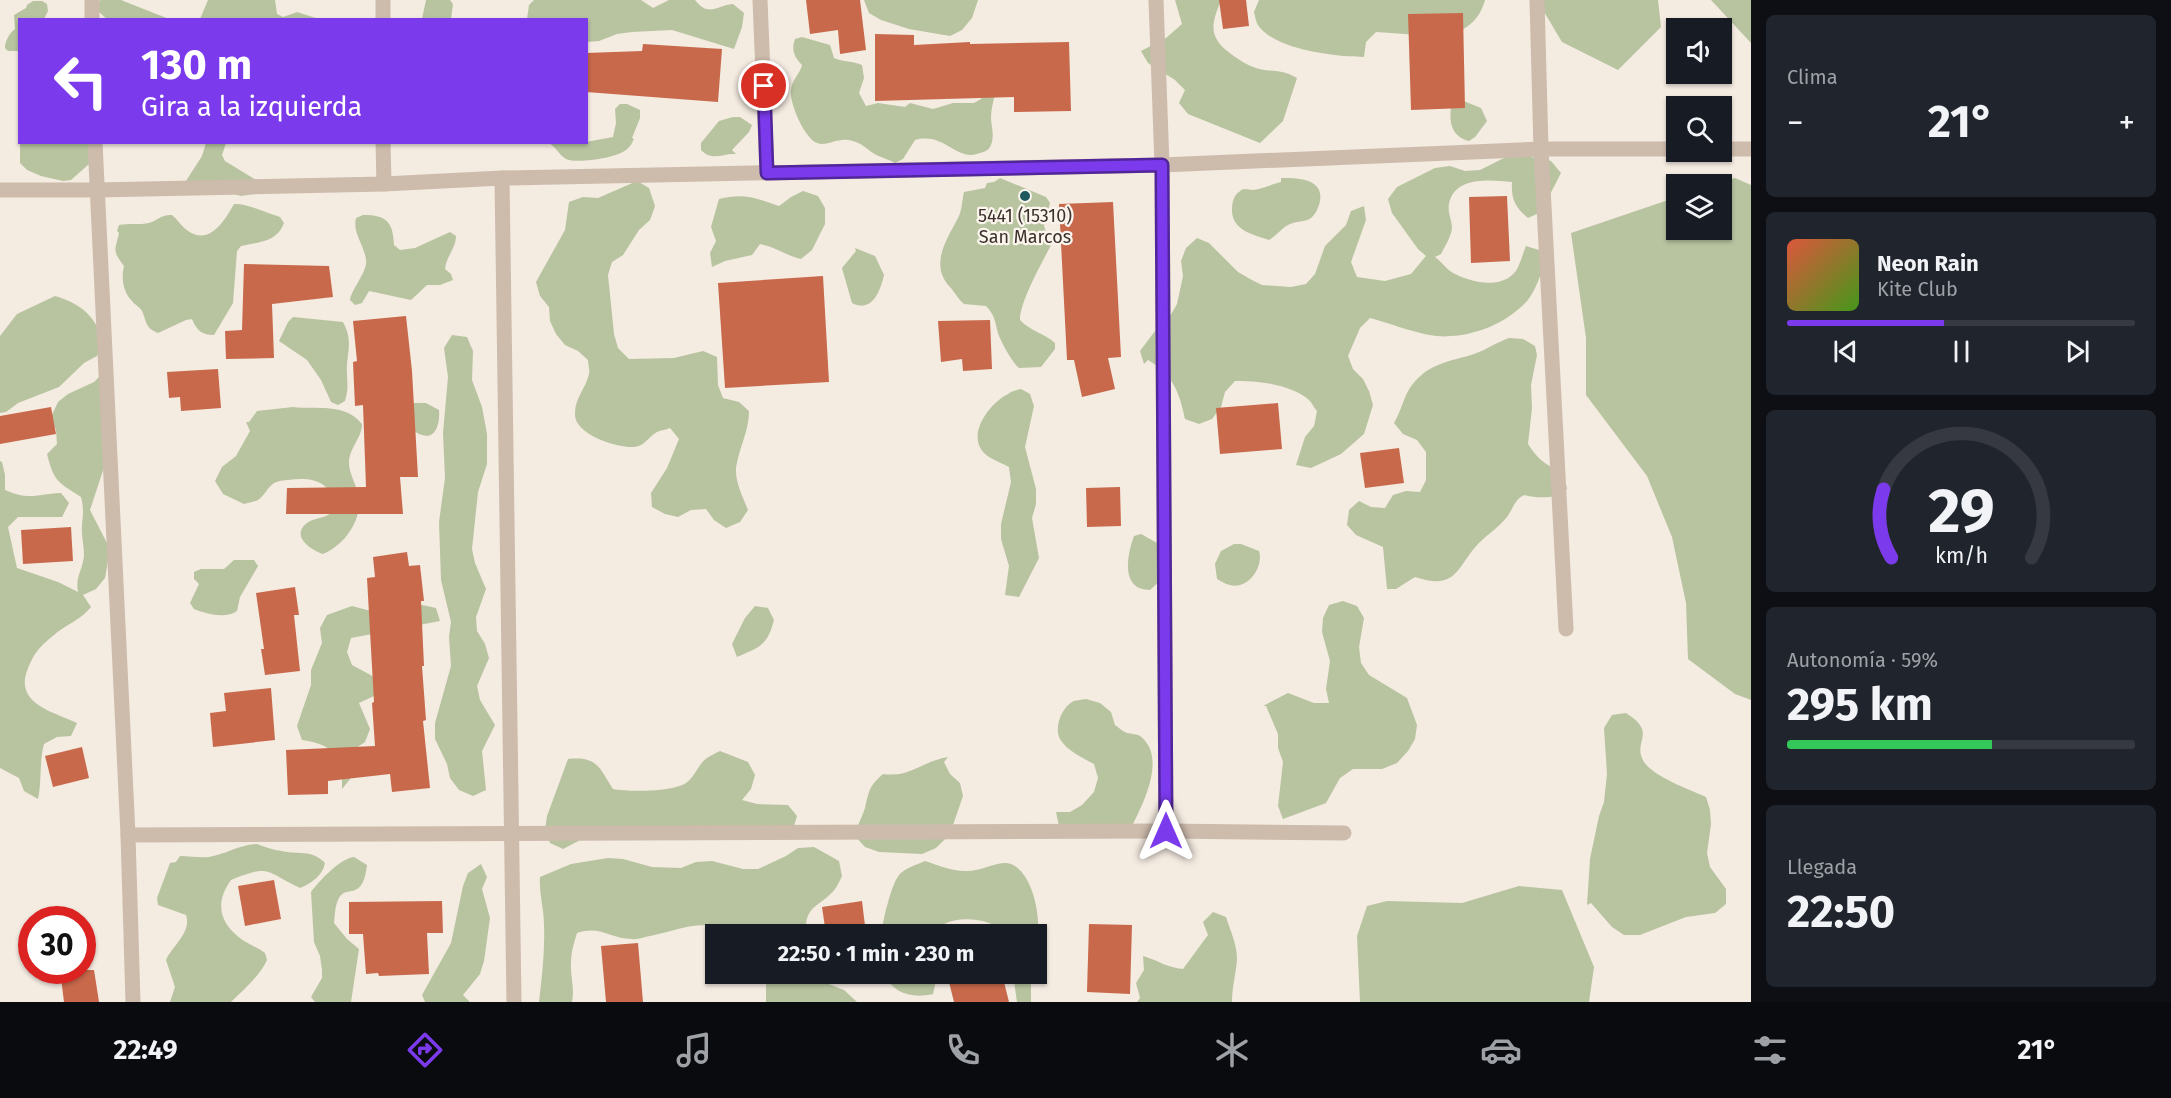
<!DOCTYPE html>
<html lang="es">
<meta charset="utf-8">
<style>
:root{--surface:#171b24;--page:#20242c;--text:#f1f3f6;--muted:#9ea1a6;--line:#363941;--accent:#7c3aed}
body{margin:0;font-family:"Fira Sans",sans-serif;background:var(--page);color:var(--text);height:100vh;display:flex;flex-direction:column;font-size:22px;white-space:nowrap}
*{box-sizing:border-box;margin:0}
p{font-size:20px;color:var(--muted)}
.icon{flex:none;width:33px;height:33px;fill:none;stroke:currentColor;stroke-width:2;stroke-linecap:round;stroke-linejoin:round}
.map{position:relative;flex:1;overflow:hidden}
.panel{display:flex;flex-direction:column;gap:15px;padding:15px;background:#0d0f14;width:420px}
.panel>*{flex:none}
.banner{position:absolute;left:18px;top:18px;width:570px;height:126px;border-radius:0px;box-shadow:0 2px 4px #0004;background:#7c3aed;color:#fff;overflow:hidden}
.tools{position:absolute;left:1666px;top:18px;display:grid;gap:12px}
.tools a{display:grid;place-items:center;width:66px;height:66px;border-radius:0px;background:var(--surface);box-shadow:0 2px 4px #0004;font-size:30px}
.speed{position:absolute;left:18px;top:906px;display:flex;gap:12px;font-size:30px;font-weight:700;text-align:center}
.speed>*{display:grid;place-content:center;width:78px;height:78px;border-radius:50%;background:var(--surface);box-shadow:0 2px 4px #0004;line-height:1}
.speed .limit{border:9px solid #d22;background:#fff;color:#111}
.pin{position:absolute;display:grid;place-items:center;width:51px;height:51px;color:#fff;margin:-26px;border:3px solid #fff;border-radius:50%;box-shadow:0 2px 6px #0007}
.me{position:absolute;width:66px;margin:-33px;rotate:0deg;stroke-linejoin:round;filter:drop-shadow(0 0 4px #0008)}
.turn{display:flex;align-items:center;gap:21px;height:126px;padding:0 24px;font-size:27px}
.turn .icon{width:78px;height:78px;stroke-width:2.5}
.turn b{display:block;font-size:42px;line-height:51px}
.big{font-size:45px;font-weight:700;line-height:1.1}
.panel .widget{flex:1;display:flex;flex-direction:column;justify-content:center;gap:9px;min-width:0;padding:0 21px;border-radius:9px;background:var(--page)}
.panel .dial{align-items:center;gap:0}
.dial svg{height:156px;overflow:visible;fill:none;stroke:var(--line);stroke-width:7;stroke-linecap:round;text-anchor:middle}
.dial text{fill:var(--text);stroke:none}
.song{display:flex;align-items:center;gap:18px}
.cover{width:72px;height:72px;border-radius:9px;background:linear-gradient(135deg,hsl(10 70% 55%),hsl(100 70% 35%))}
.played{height:6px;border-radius:3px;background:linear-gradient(90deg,var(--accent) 45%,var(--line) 45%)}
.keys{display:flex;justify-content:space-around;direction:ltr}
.heat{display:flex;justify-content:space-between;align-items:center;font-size:33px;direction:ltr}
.charge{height:9px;border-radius:4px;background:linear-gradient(90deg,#34c759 59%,var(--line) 0)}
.trip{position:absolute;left:705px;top:924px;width:342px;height:60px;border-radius:0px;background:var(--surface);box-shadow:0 2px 4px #0004;font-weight:700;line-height:60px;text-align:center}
.tab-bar{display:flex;height:96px;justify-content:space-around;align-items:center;background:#090b0e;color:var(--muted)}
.tab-bar .icon{width:42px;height:42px}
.tab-bar .on{color:var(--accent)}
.tab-bar b{font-size:27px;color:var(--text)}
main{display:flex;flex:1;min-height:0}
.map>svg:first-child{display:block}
.green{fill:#b8c4a0}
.building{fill:#c8694b}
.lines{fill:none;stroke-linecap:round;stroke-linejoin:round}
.minor{stroke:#cdbbac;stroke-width:15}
.route-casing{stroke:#51269a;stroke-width:15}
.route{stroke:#7c3aed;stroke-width:10}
.poi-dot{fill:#1f5a5e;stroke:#fbf5ee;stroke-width:2}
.labels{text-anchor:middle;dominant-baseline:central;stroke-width:4.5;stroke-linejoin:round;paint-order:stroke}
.poi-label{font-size:18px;fill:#3b302b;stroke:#fbf5ee}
</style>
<main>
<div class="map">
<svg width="1751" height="1002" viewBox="0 0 1751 1002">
<rect width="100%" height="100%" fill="#f4ebe1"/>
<g class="green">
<polygon points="100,0 121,0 169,19 107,19 99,12 98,5"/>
<polygon points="208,0 275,0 277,14 283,17 297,12 319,19 200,19"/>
<polygon points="426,0 450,0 453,4 451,19 422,19"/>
<path d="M534 0H641L653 8 669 0H695C709 18 717 5 733 4L744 13 742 27 734 49 672 30 632 32 617 34 599 41 587 42 586 20 527 19 529 5Z"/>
<polygon points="864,0 978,0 972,18 962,30 950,36 909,29 881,20 869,13"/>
<path d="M1175 0H1221C1211 25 1208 37 1231 54 1239 60 1247 65 1256 68 1273 73 1279 68 1297 78L1283 121 1260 143 1188 114 1179 103 1185 90 1175 80 1148 63 1141 51 1166 38 1182 24Z"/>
<path d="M1259 0H1485C1481 14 1475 22 1462 30L1463 33 1420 35 1376 32 1366 42 1364 57C1337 57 1274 50 1258 25 1256 22 1255 16 1254 12Z"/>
<polygon points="1537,0 1658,0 1661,27 1618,70 1562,42"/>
<polygon points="1710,0 1751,0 1751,43 1711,0"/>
<path d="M33 1H42L47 4 48 11 44 19 20 20 19 51H8L5 48C5 42 9 33 15 29L14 15 26 8 27 5Z"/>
<path d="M802 37 830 45 834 58C843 62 853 61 862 65L864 78 859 93 866 106 878 103 905 107 910 103 933 109 953 103H974L981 99 983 92 995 94C993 102 991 110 991 117 991 126 995 136 991 145 989 150 985 152 980 153 962 160 953 146 938 141 930 138 923 138 915 140L903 159 895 163C888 159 879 157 873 153 867 149 861 143 853 141 838 136 828 147 817 143 804 138 789 102 791 90 792 79 800 74 802 65 794 57 791 49 795 39Z"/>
<path d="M1461 100 1481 108 1487 121 1475 137 1469 141C1452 137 1449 123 1451 108Z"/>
<path d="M620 104H627L640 110V118L632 138 634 139C632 143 630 147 626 150 616 158 577 164 566 159 559 155 556 147 549 143L586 142 613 137 616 123 615 109Z"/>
<path d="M733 117H740L752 125 749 132 732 150 736 154C722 153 713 162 701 150V143L719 121Z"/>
<polygon points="20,143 97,143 89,164 71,180 63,181 41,176 27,170 20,163"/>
<polygon points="206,143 226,143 222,155 225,161 274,191 241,196 186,181 202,156"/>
<path d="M1522 155 1551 161 1561 173 1541 212 1528 218C1515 207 1511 199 1512 182 1492 180 1458 176 1450 200 1446 211 1452 219 1452 228 1451 237 1445 246 1441 254L1435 257C1441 261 1446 269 1453 273 1470 282 1500 290 1515 272 1519 268 1523 253 1526 246L1539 250 1545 263C1540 276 1536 290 1527 301 1504 327 1462 341 1429 335 1409 331 1389 323 1370 318L1360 328 1348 356 1353 369 1363 379 1369 391 1373 405 1364 434 1341 454 1311 468 1296 465 1305 437 1314 426 1317 411C1314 408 1312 403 1309 400 1293 385 1256 380 1235 381L1225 392 1221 407 1212 419 1199 424 1185 419C1179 391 1173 375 1148 360L1144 364 1140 351 1158 327 1169 318 1177 304 1183 276 1181 261 1186 248 1197 238 1209 243 1238 272 1250 279 1262 285 1291 287 1306 284 1315 274 1325 246 1346 225 1351 211 1364 206 1366 220 1351 262 1357 277 1385 281 1411 274 1426 256 1418 249 1392 213 1388 199 1397 187 1435 168 1450 166 1465 171 1480 170 1508 156Z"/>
<path d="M1000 178 1046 197 1050 203 1044 226 1051 245C1042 263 1020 301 1020 320 1030 331 1044 333 1055 343V349L1041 367 1019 368C1012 362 1001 342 998 333 995 322 995 315 986 306L964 304C958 299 955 292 949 286 929 263 948 238 959 216 962 209 962 200 964 192L985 188 987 183 994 182Z"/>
<path d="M1281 178C1296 178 1324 178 1320 201 1319 206 1316 214 1311 218 1306 222 1295 221 1288 225 1282 228 1276 236 1269 240 1253 235 1231 230 1232 209 1232 203 1234 195 1239 192 1244 187 1247 190 1253 190 1262 189 1272 184 1281 182Z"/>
<polygon points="1735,178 1751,185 1751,700 1735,694 1688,659 1686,603 1672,537 1647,476 1586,395 1586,338 1571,233 1677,197 1677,230 1722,230 1722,184 1715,184"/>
<path d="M637 181 649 188 655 206 650 220 639 230 623 255 612 262 608 275 614 334 618 348 629 359 674 358 703 351 717 357 718 385 723 398 739 402 749 411C749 432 739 447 736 468 735 482 743 497 748 510L740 522 726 528 714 520 706 509 691 510 678 517 665 514 652 507 651 493 667 468 679 439 670 428C666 430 661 430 657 432 648 437 645 446 634 447 617 448 573 434 575 413 575 398 586 388 589 374 590 370 588 364 588 360L578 351 565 345 556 334 550 321 549 307 540 296 536 282 565 230 569 202 583 197 598 198Z"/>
<path d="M803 191 818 196 825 208V224L812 250 801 259C785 255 776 247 760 244L752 255 725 261 712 267 710 253 716 241 711 227 719 199C744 193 756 198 779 206L791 197Z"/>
<path d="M234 204C246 203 267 213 280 217L284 223C277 242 259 242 241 246L237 251 233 303 214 335C202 335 197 331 192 319L186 320 158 333C145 328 147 322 142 311 140 307 135 305 132 301 123 292 121 278 124 266 112 250 115 251 119 233L117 231 119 225C128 223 140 225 149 223 158 220 162 214 172 215 178 220 182 227 188 231 210 246 225 220 234 204Z"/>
<path d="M363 215C387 215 393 222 394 245L400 250 415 248 450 232 456 236C456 248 446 257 445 269L451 274 453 280 440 285H427L411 300 369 291 362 303 355 305 350 300C352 288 368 271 366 260 365 246 352 233 356 218Z"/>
<path d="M855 248 875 256 884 275C880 292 872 313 852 303L842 268 856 251Z"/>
<path d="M55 296C82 304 96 317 104 343L97 356 84 363 59 387 18 403 6 412 0 413V336L17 314Z"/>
<path d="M293 317 343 322C354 342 346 354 347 373 347 386 349 387 345 401L338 405 331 402 321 380 307 360 279 341 288 322Z"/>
<polygon points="452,335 467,337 473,351 472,380 482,407 487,434 487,464 478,492 472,549 475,563 486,589 476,617 477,631 485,644 489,658 477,686 480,700 495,725 482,751 486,790 473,796 459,790 450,778 447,764 435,739 435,723 451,666 449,637 451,622 441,580 439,522 445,478 443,433 448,377 444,348"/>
<path d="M1509 338 1523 339 1535 346 1537 355 1531 385 1532 408 1528 444C1531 448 1534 453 1537 456 1548 468 1565 471 1567 489 1556 500 1537 498 1524 495 1514 500 1513 509 1507 517 1499 527 1488 534 1479 543 1456 567 1458 591 1415 577L1396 589H1387L1383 547 1356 535 1347 525 1349 510 1359 501 1371 507 1385 508 1393 495 1406 491 1420 492 1426 480V452L1417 440 1403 434 1394 423C1401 412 1404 395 1412 385 1430 362 1450 362 1474 354 1486 350 1497 342 1509 338Z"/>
<path d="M105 371 109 452 90 510 110 549 105 578 96 589 83 595 91 607C78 622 68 623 54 635 39 647 34 653 27 671 15 704 54 712 77 723L71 736 57 737 44 744C39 762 42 781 38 799L24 791 19 778 0 768V461L2 462 5 475V490C30 501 36 494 61 493L69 503 62 517H18L8 527 17 568 58 582 78 592C75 576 83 570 84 555 84 545 81 535 82 525 83 513 84 509 81 497 58 482 54 482 47 454L57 444 56 430 51 417 58 402 68 394 94 382Z"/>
<path d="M1021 389 1030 394 1034 406 1025 447 1036 489V504L1032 518 1039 558 1019 597 1005 595 1009 566 1001 539V524L1011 482 1009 467C1002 463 990 459 984 453 966 434 990 403 1008 394 1012 391 1017 390 1021 389Z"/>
<path d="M412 403H426L439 410C440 421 437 440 422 435 417 434 412 429 408 427Z"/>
<path d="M293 407C317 410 344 402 362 424 362 438 349 448 349 463 349 473 356 484 358 494 364 518 345 545 323 554 311 550 290 536 307 523 315 517 326 519 333 511 335 482 313 476 288 480 284 480 278 481 274 483 268 487 264 496 258 500 254 502 248 503 244 504L223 494 215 481 222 467 236 456 250 431 246 422H249L257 411Z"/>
<path d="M1141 534 1166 548 1161 580 1150 590C1120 590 1127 555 1134 536Z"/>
<path d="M1234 544H1241L1259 551C1264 567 1248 590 1230 585 1225 584 1221 581 1217 579L1215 564 1221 551Z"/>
<path d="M234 560H254L258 566 240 597 237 611C226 619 206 614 194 609L190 603 199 584 194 579V572L201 569H224Z"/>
<polygon points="1343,601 1357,606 1364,618 1359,647 1361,663 1369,675 1407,698 1417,725 1415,739 1408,751 1397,763 1382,769 1353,769 1340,778 1326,803 1283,819 1278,806 1283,762 1278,748 1278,734 1266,706 1263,706 1288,693 1314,703 1329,703 1326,689 1330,661 1322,632 1323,618 1329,605"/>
<path d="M422 605 436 608 440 621 351 638 347 652 352 665 378 679 387 690 359 703 370 729 365 742 353 750 351 778 342 789V759C329 747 319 742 302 740L297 726 311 685V670L322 643 320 628 327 615 352 606 367 610H380Z"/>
<path d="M755 606 768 608 774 620C767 646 760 647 737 657L732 644 745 618Z"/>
<path d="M1086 699 1100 703 1111 712 1115 725C1118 727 1122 731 1127 733 1131 734 1137 734 1140 736 1168 757 1142 806 1131 828L1059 826 1056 812H1070L1082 805 1094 792 1098 778 1094 764C1083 758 1067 751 1060 739 1054 728 1061 709 1072 702 1075 700 1082 700 1086 699Z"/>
<path d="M1626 713C1659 734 1631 741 1644 762 1653 776 1690 790 1706 797L1710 810 1711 824 1707 853 1710 867 1726 889V904L1715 913 1686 917 1640 935H1624L1612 927 1591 903 1587 905 1590 859 1599 816 1604 802 1607 774 1604 728 1612 715Z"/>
<path d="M720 751 748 762 755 775 751 789 742 800 757 804 788 805 797 816 794 826 588 836 563 849 550 843 545 830 547 816 568 759C597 756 599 767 613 789 629 792 673 792 686 783 695 777 698 764 707 758 711 755 716 753 720 751Z"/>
<path d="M948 757 944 762 950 774 960 783 963 796 953 825 946 838 936 848 922 854 879 852 865 847 855 836C857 825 862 818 865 808 869 791 869 786 883 774 911 778 922 761 948 757Z"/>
<path d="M257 844C265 847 273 850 282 851 297 855 312 849 325 863 323 875 312 883 300 888 264 871 271 864 231 880 213 905 221 925 244 941 251 945 258 948 265 953L267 960C259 977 244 989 231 1002H170L175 987 166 960C173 945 192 932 186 915L158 905 157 898 170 863 176 862 180 856C190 856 199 858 209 857 227 854 238 845 257 844Z"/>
<path d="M814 847 839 861 842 876C840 880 838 885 835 889 820 908 804 904 806 934H737C702 917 684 929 650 936 644 937 637 940 632 939 610 939 601 925 577 933 574 943 571 952 571 963 570 976 575 988 572 1002H539C542 976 545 951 544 925 544 909 539 894 540 877L571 864 608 858 623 859 652 867 681 868 696 862 712 861 743 869H758L786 856 798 848Z"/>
<path d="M354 857 367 865C366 873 364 887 355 890 350 892 345 891 341 895 335 902 335 914 334 923L347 939 359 949 351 1002H315L311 997 322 978V970L320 956 314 942 311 892C319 881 341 858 354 857Z"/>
<path d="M925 861C937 865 952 871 965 871 979 872 993 863 1006 863 1032 865 1042 919 1037 939L1036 934H1006C994 919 961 915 944 924 940 926 937 931 935 934H881C883 921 891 885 899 875 905 868 916 865 925 861Z"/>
<polygon points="481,864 487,877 482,889 490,918 484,961 480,974 463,995 470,1002 425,1002 422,995 451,943 463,886 468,873"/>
<polygon points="1519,886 1562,890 1594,967 1589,1002 1360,1002 1357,936 1367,906 1387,901 1462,903"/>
<path d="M1213 912 1226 917C1230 930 1237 944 1237 959 1236 974 1232 987 1232 1002H1137L1140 998 1136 983 1144 970 1143 956C1157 960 1168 968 1183 969L1208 935 1203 922Z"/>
<polygon points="763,974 814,974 816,979 844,990 857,1002 766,1002 766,984"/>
<path d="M882 974H934L936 980 933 994C910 999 895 993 882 974Z"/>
<polygon points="1015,974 1031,974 1031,1002 1017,1002 1014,981"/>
</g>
<g class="building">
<polygon points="806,0 860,0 866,50 840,54 838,30 810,34"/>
<polygon points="1219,0 1246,0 1249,26 1223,29"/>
<polygon points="1463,13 1465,108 1411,110 1408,14"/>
<polygon points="875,34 914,35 914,45 970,42 970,44 1069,42 1071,111 1014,112 1014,97 875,101"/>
<polygon points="643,44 722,49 718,102 586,92 586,53 642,51"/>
<polygon points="1507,196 1510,261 1471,263 1469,197"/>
<polygon points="1113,202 1121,357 1108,358 1115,389 1082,397 1074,360 1067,360 1059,204"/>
<polygon points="244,264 329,266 333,297 272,304 274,358 226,359 225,331 242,330"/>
<polygon points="823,276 829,382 725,388 718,283"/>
<polygon points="406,316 412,371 418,477 400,477 403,514 286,514 287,488 366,487 363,405 355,406 353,362 357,361 353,321"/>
<polygon points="990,320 992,369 963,371 962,359 941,362 938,321"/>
<polygon points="218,369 221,408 181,411 180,397 169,398 167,372"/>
<polygon points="1278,403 1282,449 1220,454 1216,408"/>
<polygon points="51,407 56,434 0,444 0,416"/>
<polygon points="1399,448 1404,483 1365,488 1360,453"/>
<polygon points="1120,487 1121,526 1087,527 1086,488"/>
<polygon points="71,527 73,561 23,564 21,530"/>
<polygon points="407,552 409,566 420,565 424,601 421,601 424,666 422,666 426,720 423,721 430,788 392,792 390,774 328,781 328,794 288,795 286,750 375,746 372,703 374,702 367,578 375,577 373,557"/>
<polygon points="295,587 299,615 294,615 300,671 265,675 261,649 264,649 256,593"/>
<polygon points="271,688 275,740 213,747 210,713 226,711 224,693"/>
<polygon points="82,747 89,778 53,787 45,756"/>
<polygon points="274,880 281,919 245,926 238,886"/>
<polygon points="442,901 443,933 427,933 429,974 379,976 378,973 366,974 363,934 349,934 349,902"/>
<polygon points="862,901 866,934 826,934 822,907"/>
<polygon points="1089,924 1132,925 1130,994 1087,992"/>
<polygon points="638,943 643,1002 606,1002 601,946"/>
<polygon points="60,970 94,970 99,1002 64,1002"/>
<polygon points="947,974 1002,974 1009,1002 954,1002"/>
</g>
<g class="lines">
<g class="minor">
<polyline points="92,0 92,20"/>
<polyline points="383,0 383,20"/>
<polyline points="760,0 767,173"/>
<polyline points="1156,0 1162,165 1166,831"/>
<polyline points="1537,0 1541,149 1566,629"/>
<polyline points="95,142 128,835 133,1002"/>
<polyline points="383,142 384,184"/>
<polyline points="1722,149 1751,149"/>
<polyline points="502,178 514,1002"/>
<polyline points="0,190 96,190 384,184 502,178 1162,165 1541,149 1677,149"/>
<polyline points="128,835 1166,831 1344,833"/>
</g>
</g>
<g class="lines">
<defs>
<polyline id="route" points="764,86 767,173 1162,165 1166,831"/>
</defs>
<use href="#route" class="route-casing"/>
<use href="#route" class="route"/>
</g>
<circle class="poi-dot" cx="1025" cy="196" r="6"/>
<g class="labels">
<g class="poi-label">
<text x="1025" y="216">5441 (15310)<tspan x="1025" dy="21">San Marcos</tspan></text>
</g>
</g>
</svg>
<div class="tools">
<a><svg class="icon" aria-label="sound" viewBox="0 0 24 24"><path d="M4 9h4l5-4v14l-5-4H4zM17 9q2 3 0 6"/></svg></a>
<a><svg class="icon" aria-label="search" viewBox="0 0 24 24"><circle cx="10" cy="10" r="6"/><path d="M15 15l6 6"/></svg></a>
<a><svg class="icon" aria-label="layers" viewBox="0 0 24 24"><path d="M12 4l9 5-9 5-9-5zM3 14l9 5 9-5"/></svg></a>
</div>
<div class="speed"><div class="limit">30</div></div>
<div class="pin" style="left:764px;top:86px;background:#d93025"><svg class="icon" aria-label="arrive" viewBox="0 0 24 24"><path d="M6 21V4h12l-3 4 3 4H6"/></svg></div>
<svg class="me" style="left:1166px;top:831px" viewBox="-20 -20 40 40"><path d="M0-17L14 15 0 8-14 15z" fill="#7c3aed" stroke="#fff" stroke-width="4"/></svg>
<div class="trip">22:50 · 1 min · 230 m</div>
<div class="banner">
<div class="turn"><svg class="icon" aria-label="left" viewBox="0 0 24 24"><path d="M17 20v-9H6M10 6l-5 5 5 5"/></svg><div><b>130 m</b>Gira a la izquierda</div></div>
</div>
</div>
<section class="panel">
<div class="widget"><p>Clima</p>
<div class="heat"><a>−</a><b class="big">21°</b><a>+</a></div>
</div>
<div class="widget">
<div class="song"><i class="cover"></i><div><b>Neon Rain</b><p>Kite Club</p></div></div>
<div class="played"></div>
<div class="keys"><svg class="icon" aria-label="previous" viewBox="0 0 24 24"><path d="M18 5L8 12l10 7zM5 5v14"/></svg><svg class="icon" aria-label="pause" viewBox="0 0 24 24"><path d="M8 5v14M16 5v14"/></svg><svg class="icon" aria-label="next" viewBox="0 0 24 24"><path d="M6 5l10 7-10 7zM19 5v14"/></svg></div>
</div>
<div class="widget dial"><svg viewBox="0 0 100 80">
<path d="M14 69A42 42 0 1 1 86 69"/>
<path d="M14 69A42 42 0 0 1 10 34" stroke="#7c3aed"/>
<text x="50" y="56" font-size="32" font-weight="700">29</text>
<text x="50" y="72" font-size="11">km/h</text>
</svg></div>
<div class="widget"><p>Autonomía · 59%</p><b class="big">295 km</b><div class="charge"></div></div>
<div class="widget"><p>Llegada</p><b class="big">22:50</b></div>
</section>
</main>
<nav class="tab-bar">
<b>22:49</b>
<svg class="icon on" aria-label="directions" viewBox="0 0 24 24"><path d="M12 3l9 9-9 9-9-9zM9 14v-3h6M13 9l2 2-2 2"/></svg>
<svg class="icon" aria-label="music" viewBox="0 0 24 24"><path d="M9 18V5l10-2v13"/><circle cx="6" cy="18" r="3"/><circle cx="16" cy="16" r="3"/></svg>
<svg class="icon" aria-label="phone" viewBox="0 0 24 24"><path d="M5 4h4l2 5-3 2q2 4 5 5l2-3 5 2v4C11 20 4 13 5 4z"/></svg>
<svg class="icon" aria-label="climate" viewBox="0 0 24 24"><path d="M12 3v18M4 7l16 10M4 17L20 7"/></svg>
<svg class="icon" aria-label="car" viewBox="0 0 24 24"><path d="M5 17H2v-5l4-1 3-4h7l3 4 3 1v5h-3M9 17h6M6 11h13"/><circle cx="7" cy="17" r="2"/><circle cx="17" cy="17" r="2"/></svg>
<svg class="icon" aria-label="filters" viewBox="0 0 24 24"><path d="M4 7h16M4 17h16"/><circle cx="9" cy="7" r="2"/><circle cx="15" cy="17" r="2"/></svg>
<b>21°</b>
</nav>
